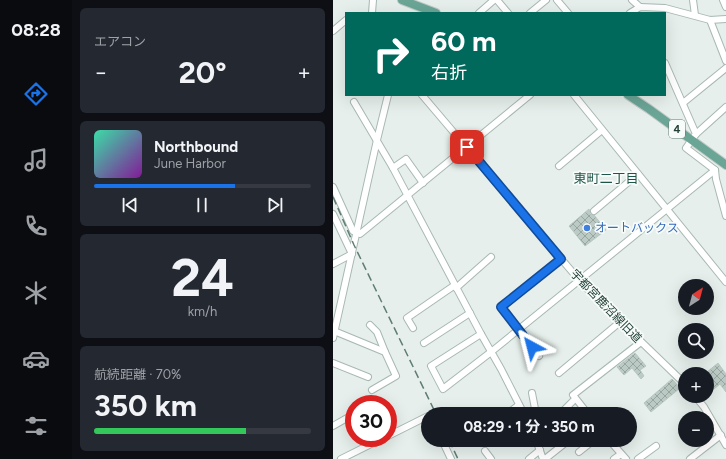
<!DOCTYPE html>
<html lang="ja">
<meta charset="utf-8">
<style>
:root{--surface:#171b24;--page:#242831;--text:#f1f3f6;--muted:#9ea1a6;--line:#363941;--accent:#1a73e8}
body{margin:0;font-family:Figtree,"Noto Sans JP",sans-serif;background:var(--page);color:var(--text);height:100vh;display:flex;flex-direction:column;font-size:15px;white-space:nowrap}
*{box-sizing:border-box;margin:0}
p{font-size:13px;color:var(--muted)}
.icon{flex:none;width:22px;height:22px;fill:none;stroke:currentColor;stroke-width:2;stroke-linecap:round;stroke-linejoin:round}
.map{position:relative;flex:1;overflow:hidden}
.details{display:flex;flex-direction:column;gap:8px;padding:8px;background:#0d0f14;width:261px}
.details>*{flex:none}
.banner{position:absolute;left:12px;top:12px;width:321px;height:84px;border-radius:0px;box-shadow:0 4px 16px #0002;background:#00695c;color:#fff;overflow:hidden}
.needle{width:26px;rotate:36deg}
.buttons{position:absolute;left:345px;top:279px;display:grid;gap:8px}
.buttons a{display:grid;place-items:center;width:36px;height:36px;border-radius:50%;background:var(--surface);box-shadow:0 4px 16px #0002;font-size:20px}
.speed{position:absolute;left:12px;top:395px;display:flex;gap:8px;font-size:20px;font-weight:700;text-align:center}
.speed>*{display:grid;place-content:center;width:52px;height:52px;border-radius:50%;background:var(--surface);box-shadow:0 4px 16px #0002;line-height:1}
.speed .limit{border:6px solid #d22;background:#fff;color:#111}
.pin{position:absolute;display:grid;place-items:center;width:34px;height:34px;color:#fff;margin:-17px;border-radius:8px;box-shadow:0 2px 6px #0006}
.me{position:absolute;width:44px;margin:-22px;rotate:322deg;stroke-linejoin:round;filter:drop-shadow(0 0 3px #0008)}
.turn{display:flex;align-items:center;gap:14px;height:84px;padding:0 20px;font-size:18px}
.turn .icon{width:52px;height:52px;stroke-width:2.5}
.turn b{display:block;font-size:28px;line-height:34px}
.big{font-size:30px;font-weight:700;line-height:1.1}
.details .widget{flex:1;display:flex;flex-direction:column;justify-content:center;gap:6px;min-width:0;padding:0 14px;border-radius:6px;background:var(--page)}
.details .dial{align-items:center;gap:0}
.dial b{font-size:52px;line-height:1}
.song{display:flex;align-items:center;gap:12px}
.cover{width:48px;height:48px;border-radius:6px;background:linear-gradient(135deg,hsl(160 70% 55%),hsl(290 70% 35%))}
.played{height:4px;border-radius:2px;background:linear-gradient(90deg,var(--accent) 65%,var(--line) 65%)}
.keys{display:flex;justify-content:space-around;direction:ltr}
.heat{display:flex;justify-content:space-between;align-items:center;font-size:22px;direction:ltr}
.charge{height:6px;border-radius:3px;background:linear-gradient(90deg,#34c759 70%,var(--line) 0)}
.trip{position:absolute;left:88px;top:407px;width:216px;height:40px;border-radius:20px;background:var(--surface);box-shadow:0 4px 16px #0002;font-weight:700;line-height:40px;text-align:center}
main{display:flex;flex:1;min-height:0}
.dock{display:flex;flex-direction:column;width:72px;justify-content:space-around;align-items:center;background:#090b0e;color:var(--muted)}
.dock .icon{width:28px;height:28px}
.dock .selected{color:var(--accent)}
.dock b{font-size:18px;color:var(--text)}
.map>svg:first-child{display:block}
.building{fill:url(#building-cross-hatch);stroke:#b8c9c2}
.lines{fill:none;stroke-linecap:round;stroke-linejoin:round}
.minor-casing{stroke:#a8b8b2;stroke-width:8}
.major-casing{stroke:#c2cac8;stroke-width:10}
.minor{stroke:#fff;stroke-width:6}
.major{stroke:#6aa596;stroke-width:8}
.rail{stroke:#5f7d75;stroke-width:1.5;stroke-dasharray:8 4;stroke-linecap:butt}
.route-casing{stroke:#114b97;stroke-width:10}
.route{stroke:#1a73e8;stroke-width:7}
.shop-dot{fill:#3f7fe0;stroke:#f7fbf9;stroke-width:1.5}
.labels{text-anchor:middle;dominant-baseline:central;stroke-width:3.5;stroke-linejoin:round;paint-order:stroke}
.shield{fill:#f7fbf9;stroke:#637a73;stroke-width:1}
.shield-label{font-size:11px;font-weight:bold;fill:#24423a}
.shop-label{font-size:12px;fill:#366cbe;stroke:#f7fbf9;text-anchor:start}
.street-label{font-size:12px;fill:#24423a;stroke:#f7fbf9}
.neighbourhood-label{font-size:13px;fill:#1f5548;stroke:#f7fbf9}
</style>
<main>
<nav class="dock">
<b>08:28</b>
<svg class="icon selected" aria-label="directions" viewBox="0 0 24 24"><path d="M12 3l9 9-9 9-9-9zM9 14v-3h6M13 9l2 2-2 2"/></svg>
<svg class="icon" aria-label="music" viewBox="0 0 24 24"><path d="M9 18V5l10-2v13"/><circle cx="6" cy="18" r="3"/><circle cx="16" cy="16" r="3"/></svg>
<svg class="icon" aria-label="phone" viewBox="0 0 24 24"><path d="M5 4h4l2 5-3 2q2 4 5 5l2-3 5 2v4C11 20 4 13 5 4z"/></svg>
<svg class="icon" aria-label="climate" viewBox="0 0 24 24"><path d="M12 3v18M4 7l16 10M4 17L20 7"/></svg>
<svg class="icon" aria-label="car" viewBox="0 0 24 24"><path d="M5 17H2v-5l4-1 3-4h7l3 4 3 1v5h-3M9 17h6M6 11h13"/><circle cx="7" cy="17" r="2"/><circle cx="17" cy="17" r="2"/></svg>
<svg class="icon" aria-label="filters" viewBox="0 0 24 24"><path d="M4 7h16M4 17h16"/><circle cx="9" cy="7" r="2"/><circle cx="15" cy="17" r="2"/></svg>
</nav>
<section class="details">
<div class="widget"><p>エアコン</p>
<div class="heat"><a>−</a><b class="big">20°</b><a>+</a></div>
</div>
<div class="widget">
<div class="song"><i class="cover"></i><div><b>Northbound</b><p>June Harbor</p></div></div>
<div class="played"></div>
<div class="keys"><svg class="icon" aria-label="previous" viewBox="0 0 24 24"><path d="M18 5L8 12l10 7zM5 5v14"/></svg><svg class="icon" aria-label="pause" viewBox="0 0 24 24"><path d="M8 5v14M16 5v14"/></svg><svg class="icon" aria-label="next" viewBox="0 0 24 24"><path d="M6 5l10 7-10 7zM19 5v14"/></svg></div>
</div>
<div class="widget dial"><b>24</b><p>km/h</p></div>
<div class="widget"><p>航続距離 · 70%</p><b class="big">350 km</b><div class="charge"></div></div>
</section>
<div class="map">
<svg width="393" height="459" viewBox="0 0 393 459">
<defs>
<pattern id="building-cross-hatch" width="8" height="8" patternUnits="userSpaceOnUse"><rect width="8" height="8" fill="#bbcac4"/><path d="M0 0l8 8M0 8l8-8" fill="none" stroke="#98a6a0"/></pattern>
</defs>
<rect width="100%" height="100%" fill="#e6efeb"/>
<g class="building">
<polygon points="256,209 257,214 261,215 273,230 252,246 236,226"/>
<polygon points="302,353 313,366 307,370 311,376 308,379 299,368 291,375 284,367"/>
<polygon points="385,363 393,374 393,392 387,384 381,389 374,381 374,372"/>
<polygon points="339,379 347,388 318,412 311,403"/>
</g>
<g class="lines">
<defs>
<g id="minor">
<polyline points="164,0 175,13"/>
<polyline points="224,0 235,13"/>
<polyline points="299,0 307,7"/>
<polyline points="360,0 362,15"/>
<polyline points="390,0 393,7"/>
<polyline points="39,13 40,0"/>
<polyline points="146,13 161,0"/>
<polyline points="197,13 213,0"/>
<polyline points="297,13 307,7 332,8 377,20 393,19"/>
<polyline points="377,20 393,61"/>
<polyline points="0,31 13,20"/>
<polyline points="332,63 363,134 353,148 382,170 383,179 393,216"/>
<polyline points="89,95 247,281 269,304 352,384"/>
<polyline points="241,95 393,282"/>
<polyline points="21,102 60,168 148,334 168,369 191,414"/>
<polyline points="350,103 393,68"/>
<polyline points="363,134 393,107"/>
<polyline points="226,166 269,130"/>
<polyline points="60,168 73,159 90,183"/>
<polyline points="0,187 20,231 27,234 197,95"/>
<polyline points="261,211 305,174"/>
<polyline points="0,214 19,254 0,264"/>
<polyline points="123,288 158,257"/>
<polyline points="37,325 44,332 52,352"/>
<polyline points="80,328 74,318 122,285"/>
<polyline points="1,331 52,352 63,376 39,390"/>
<polyline points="148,334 98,366 110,389 158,352 382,170"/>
<polyline points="0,338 44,140 55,95"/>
<polyline points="91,343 137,313"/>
<polyline points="206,356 168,307 228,259"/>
<polyline points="0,363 35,377"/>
<polyline points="226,373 287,322"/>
<polyline points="199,393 203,414"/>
<polyline points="362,396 371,407 393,445"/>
<polyline points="174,414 186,405"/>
<polyline points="227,414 242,399"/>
<polyline points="255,414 240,395 308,342"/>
<polyline points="0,426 21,414"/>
<polyline points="55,436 95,416"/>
<polyline points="109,440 118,459"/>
<polyline points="203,440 210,459"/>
<polyline points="276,440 293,459"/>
<polyline points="137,441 139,440"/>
<polyline points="152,451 158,459"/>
<polyline points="246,452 261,440"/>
<polyline points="8,459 50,438"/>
<polyline points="196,459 207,450"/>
<polyline points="212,459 236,440"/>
<polyline points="281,459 288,454"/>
<polyline points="305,459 323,446"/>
<polyline points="357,459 388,435"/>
</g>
<g id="major">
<polyline points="69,0 103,13"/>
<polyline points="295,95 316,109 393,165"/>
</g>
</defs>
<use href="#minor" class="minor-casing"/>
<use href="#major" class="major-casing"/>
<use href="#minor" class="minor"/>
<use href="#major" class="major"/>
<g class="rail">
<polyline points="0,197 21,245 103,414"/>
<polyline points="116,440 125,459"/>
</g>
</g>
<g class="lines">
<defs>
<polyline id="route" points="134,147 228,259 168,307 199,347"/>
</defs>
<use href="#route" class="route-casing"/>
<use href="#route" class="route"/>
</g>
<circle class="shop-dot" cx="254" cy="228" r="4"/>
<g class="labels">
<rect class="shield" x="336" y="120" width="16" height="18" rx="3"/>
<g class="shield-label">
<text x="344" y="129">4</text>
</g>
<g class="shop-label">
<text x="262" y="228">オートバックス</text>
</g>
<g class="street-label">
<text transform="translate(273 306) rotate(46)">宇都宮鹿沼線旧道</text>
</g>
<g class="neighbourhood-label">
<text x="273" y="178">東町二丁目</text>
</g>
</g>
</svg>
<div class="buttons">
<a><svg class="needle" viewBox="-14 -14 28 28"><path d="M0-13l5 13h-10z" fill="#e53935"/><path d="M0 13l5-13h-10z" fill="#9ea1a6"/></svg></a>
<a><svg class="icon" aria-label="search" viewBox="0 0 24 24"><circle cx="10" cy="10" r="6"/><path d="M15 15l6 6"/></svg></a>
<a>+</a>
<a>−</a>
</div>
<div class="speed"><div class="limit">30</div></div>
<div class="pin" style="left:134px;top:147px;background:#d93025"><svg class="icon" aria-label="arrive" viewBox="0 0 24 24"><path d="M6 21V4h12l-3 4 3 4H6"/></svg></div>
<svg class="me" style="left:199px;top:347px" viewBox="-20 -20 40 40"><path d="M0-17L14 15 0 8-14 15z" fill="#1a73e8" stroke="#fff" stroke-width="4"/></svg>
<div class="trip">08:29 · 1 分 · 350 m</div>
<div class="banner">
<div class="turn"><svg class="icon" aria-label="right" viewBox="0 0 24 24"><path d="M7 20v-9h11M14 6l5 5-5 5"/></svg><div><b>60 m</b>右折</div></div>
</div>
</div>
</main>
